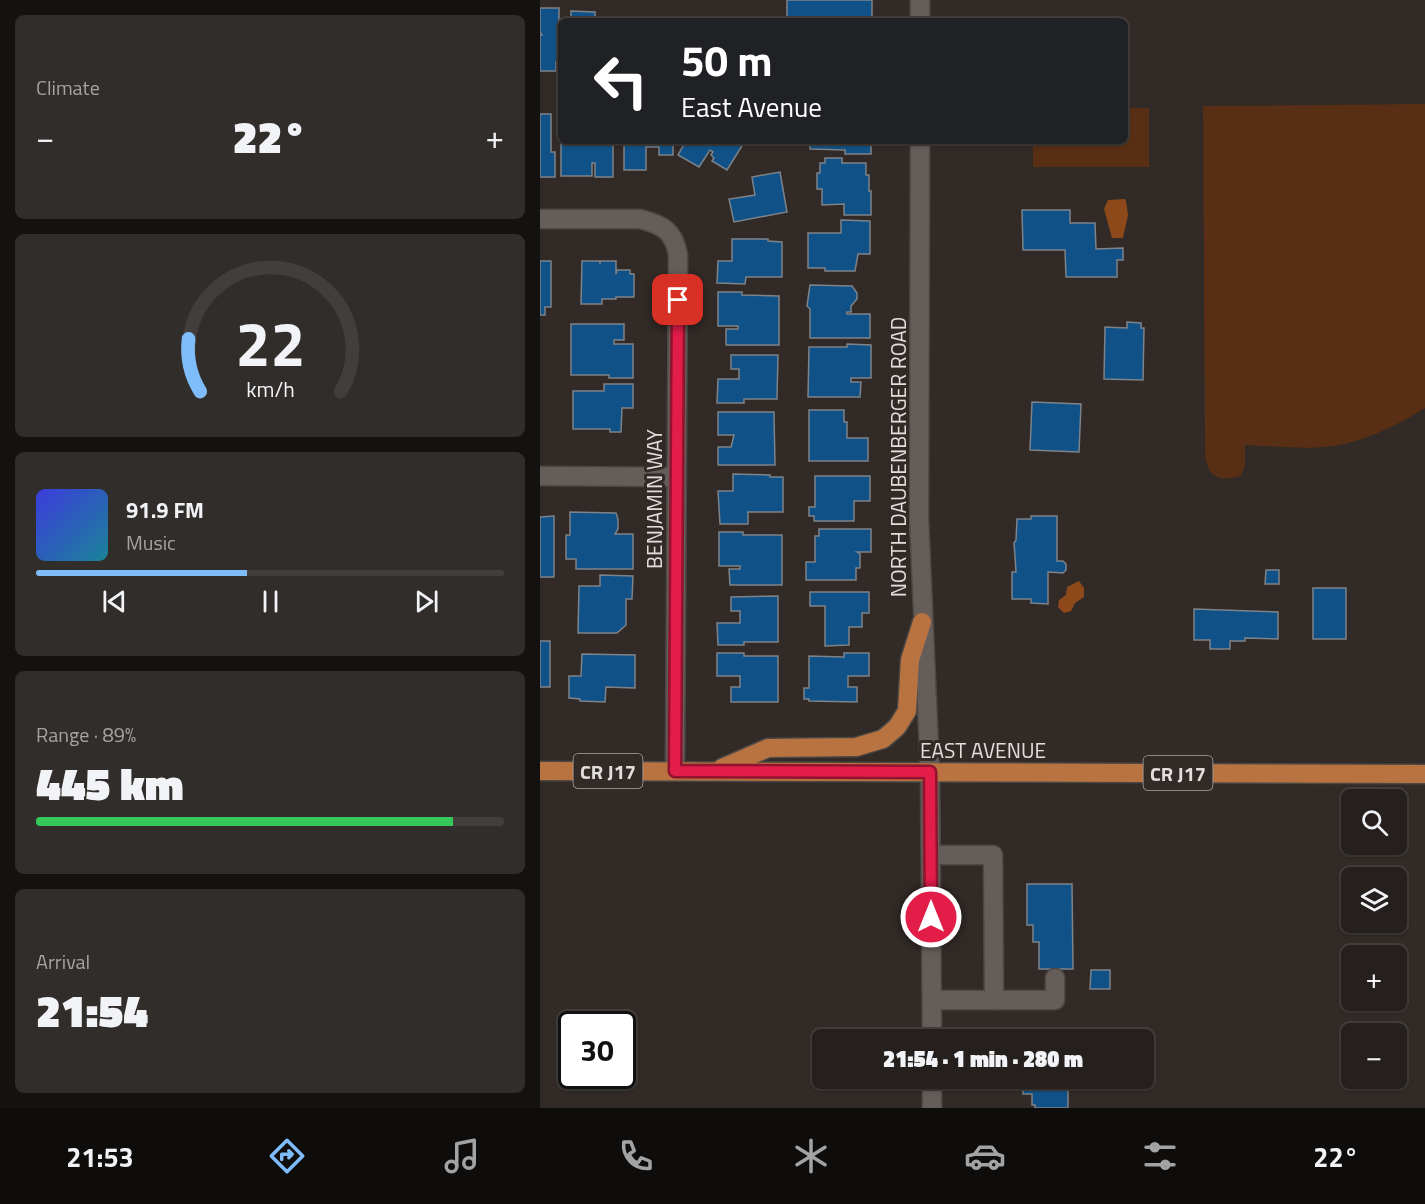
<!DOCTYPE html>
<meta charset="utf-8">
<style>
:root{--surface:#25201d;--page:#312d2a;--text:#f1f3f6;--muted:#a3a3a4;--line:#423e3b;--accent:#7fbdfa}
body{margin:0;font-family:"Titillium Web",sans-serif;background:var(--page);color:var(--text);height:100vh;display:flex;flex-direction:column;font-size:22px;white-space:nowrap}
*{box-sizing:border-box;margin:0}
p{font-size:20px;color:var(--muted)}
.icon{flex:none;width:33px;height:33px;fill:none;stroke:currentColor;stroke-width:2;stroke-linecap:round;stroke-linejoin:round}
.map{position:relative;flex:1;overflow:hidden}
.drawer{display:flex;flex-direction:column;gap:15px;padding:15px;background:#141210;width:540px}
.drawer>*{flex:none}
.hud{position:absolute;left:18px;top:18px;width:570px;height:126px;border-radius:9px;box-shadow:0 2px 4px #0004,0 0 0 2px var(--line);background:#202124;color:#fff;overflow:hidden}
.controls{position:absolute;left:801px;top:789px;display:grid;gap:12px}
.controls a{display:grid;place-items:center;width:66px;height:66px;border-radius:9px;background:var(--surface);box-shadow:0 2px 4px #0004,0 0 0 2px var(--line);font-size:30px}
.speed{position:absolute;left:18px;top:1011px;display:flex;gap:12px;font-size:30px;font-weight:700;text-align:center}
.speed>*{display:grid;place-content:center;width:78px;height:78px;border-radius:50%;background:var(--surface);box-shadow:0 2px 4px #0004,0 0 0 2px var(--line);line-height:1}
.speed .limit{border:3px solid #111;border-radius:9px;background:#fff;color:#111}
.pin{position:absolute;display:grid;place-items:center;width:51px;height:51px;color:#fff;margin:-26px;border-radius:12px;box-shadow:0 3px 9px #0006}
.me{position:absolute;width:66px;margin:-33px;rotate:0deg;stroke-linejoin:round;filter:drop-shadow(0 0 4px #0008)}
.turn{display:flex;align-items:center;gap:21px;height:126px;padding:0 24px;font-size:27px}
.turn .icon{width:78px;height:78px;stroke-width:2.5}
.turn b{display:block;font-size:42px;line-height:51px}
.big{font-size:45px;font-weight:800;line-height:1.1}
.drawer .tile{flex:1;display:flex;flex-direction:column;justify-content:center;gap:9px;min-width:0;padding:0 21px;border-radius:9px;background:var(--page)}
.drawer .dial{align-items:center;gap:0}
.dial svg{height:156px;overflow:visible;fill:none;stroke:var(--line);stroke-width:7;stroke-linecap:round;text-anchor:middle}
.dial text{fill:var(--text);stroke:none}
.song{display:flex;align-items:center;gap:18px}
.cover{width:72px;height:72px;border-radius:9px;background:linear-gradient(135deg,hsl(240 70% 55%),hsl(190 70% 35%))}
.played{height:6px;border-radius:3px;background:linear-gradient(90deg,var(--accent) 45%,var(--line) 45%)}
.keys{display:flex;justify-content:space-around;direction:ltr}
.heat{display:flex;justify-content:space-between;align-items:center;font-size:33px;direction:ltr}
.charge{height:9px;border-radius:4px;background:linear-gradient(90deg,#34c759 89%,var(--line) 0)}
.trip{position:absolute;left:272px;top:1029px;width:342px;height:60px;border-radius:9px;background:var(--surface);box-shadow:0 2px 4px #0004,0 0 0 2px var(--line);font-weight:800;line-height:60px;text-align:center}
.tab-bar{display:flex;height:96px;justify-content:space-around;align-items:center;background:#0f0d0c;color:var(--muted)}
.tab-bar .icon{width:42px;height:42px}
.tab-bar .active{color:var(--accent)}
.tab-bar b{font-size:27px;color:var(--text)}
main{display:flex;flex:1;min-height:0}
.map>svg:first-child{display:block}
.green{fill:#582f14}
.water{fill:#8d491a}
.building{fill:#105288;stroke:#7d8389;stroke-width:1.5}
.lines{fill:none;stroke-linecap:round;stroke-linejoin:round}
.minor-casing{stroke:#4d4844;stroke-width:21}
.major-casing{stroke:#4d4844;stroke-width:21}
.minor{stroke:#655d59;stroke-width:18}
.major{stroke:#b97341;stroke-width:18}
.route-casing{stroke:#92132f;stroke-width:15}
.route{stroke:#e11d48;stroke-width:10}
.labels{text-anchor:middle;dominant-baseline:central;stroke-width:6;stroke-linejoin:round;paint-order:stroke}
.shield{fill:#312a27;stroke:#ada8a5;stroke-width:1.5}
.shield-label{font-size:20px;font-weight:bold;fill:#e2dedb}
.street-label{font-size:21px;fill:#e2dedb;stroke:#312a27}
</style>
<main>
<section class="drawer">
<div class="tile"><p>Climate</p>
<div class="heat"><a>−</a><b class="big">22°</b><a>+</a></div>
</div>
<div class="tile dial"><svg viewBox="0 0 100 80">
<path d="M14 69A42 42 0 1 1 86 69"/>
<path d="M14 69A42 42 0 0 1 8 42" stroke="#7fbdfa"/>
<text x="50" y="56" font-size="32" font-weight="700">22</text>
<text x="50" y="72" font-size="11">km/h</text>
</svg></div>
<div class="tile">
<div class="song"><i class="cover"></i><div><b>91.9 FM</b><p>Music</p></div></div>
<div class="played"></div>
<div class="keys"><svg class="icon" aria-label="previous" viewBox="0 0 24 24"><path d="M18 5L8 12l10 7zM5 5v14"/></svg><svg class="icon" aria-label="pause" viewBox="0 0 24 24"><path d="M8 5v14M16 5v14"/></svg><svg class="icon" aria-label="next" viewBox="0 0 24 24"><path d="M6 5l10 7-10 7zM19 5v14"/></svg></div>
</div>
<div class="tile"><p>Range · 89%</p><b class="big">445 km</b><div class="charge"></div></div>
<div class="tile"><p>Arrival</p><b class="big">21:54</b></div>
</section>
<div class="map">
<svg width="885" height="1108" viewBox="0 0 885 1108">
<rect width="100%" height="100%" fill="#312a27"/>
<g class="green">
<path d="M885 104V408C858 425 826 441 794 446 765 450 734 446 705 445V465L701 476C680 482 667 478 665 454L663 106Z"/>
<polygon points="585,108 609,108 609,167 493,167 493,141 585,141"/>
</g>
<g class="water">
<polygon points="568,200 585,199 586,201 588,215 583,238 572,238 564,209"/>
<polygon points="539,581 544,588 544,597 535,603 531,611 524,613 518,607 519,600 526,595 527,587"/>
</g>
<g class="building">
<rect x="247" y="0" width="85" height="21"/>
<polygon points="0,8 19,8 19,62 16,62 16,71 0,71 0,35 2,35 0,32"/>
<polygon points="31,11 55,12 55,21 31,21"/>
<polygon points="0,114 11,114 11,152 15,152 15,177 0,177"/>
<polygon points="21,122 21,141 73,141 73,177 55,177 55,163 52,163 52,176 21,176"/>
<polygon points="88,141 133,141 133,155 119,155 119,147 106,147 106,170 84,170 84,143 88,143"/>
<polygon points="146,141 205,141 187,170 172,161 174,158 171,155 173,152 170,150 159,167 138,155"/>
<polygon points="270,141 331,141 331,154 305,154 305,150 270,149"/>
<polygon points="285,158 302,158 302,163 326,163 326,175 329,175 329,191 331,191 331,215 304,215 304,204 282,205 282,189 277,189 277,173 280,173 280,163 285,163"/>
<polygon points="240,172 247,212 194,222 189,199 215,195 212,177"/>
<polygon points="482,210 530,210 530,223 555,223 556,249 583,248 583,260 577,260 577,277 526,277 525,250 483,250"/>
<polygon points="301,220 330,221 330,254 318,254 315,271 285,271 285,268 268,268 268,233 301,233"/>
<polygon points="192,239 228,239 228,241 242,242 242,277 206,277 205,284 177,283 178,261 192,261"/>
<polygon points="0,261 11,261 11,307 5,307 5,315 0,315"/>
<polygon points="42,261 60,261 60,264 60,261 76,261 76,274 77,270 90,270 90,274 94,274 94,297 76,297 76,299 62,299 62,304 41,304"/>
<polygon points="270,285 312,286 317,293 317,299 311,306 311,312 307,312 307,314 330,314 330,338 270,338 270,309 267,306"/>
<polygon points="178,292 202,292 202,295 239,296 239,345 186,345 186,329 198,329 198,326 178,326"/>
<polygon points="587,322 601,323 601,328 604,328 603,380 564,379 565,327 587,328"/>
<polygon points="31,324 84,324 84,340 74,340 74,344 93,344 93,378 69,378 69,375 31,375"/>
<polygon points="307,344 331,345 331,378 311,378 311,382 321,382 320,397 268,397 269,347 307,347"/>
<polygon points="191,355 238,355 237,399 204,399 204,403 177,403 178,379 199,379 199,369 191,369"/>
<polygon points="64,384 93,384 93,408 82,408 81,432 70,432 70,429 33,429 33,391 64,391"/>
<polygon points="492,402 541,404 539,452 490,450"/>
<polygon points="269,410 304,410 304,422 307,422 307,438 328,438 328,461 269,461"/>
<polygon points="178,412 234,412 235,465 178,465 178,447 191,447 194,435 178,435"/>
<polygon points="193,474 230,475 230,477 243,477 243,512 208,512 208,524 180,524 178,491 193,491"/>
<polygon points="275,476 330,476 330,501 314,501 314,521 274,521 274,516 269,516 269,507 275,507"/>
<polygon points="30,512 76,513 78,519 78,529 75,534 93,534 93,569 36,569 36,559 26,559 26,535 30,535"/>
<polygon points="14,516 14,577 0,577 0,517"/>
<polygon points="491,516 517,516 517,561 523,561 526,564 526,570 523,573 508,572 508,604 491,603 491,599 472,599 472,572 476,572 474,543 476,540 477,519 491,519"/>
<polygon points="279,529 331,529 331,552 317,552 320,554 320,568 316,568 316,580 266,580 266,562 275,562 275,536 279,536"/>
<polygon points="179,532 203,532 203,535 242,535 242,585 190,585 189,569 200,569 200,566 179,566"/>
<polygon points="726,570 739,570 739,584 725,584"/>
<polygon points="60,575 93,576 92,599 86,599 86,625 77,633 38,633 39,586 60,586"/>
<rect x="773" y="588" width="33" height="51"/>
<polygon points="270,592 329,592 329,613 322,613 322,627 309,627 309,645 285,646 285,606 270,606"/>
<polygon points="238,596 238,642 204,642 204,645 178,645 177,623 200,623 200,611 191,611 191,597"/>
<polygon points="654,609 738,612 738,639 705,638 705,641 690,641 690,649 670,649 670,640 654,640"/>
<rect x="0" y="641" width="10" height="46"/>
<polygon points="177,653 204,653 204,656 238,656 238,702 191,702 191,687 200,687 200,676 177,676"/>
<polygon points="304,653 329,653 329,676 308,676 308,687 317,687 317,702 269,701 269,699 264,699 264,688 269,688 269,656 304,657"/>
<polygon points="42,654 95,655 95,688 66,687 65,702 40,701 40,699 29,698 29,676 41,676"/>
<polygon points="487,884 532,884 533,969 499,969 499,942 493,942 493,925 487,925"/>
<polygon points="551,970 570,970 570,989 550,989"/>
<polygon points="483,1078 551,1078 551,1083 528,1083 528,1108 495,1108 495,1105 492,1105 492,1094 483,1094"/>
</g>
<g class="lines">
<defs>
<g id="minor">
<polyline points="380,21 380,0"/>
<polyline points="380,141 379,518 390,772 392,1040"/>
<path d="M0 219H100C123 225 134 231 138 255L135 771"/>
<polyline points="0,476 136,477"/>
<polyline points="391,855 453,855 454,1000"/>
<polyline points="392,1000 515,1000 515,978"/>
<polyline points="392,1078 392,1108"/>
</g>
<g id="major">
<polyline points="182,768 228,748 316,747 343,739 357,727 367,711 370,660 382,622"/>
<polyline points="0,771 885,774"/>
</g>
</defs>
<use href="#minor" class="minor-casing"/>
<use href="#major" class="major-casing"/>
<use href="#minor" class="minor"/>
<use href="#major" class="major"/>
</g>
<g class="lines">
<defs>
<polyline id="route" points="138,300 135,771 390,772 391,917"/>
</defs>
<use href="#route" class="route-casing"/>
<use href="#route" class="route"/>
</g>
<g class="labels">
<g class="shield">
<rect x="33.5" y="754" width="69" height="34" rx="4.5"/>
<rect x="603.5" y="756" width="69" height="34" rx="4.5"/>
</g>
<g class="shield-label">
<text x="68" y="771">CR J17</text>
<text x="638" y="773">CR J17</text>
</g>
<g class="street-label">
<text transform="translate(358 457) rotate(-90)">NORTH DAUBENBERGER ROAD</text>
<text transform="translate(114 499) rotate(-90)">BENJAMIN WAY</text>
<text x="443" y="750">EAST AVENUE</text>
</g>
</g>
</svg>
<div class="controls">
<a><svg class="icon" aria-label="search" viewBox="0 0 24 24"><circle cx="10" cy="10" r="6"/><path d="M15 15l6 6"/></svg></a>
<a><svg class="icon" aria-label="layers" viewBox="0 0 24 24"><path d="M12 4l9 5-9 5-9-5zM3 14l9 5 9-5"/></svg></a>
<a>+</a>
<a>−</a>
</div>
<div class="speed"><div class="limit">30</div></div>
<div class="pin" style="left:138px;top:300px;background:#d93025"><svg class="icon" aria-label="arrive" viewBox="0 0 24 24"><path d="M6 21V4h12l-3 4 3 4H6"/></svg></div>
<svg class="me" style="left:391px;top:917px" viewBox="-20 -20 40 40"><circle r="17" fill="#e11d48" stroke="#fff" stroke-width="3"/><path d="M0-11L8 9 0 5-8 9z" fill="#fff"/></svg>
<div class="trip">21:54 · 1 min · 280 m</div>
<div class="hud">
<div class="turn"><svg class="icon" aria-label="left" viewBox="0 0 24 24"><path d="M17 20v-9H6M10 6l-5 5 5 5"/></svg><div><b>50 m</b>East Avenue</div></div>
</div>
</div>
</main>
<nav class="tab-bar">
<b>21:53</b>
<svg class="icon active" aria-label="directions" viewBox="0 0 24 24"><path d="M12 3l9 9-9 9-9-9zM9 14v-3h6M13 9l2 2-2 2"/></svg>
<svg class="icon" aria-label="music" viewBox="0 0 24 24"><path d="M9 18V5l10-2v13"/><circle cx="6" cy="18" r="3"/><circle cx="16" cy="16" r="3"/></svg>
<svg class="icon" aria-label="phone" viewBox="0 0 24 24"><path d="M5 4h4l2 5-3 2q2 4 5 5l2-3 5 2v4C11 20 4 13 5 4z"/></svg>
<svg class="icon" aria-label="climate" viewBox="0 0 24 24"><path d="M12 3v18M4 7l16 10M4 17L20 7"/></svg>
<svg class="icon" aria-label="car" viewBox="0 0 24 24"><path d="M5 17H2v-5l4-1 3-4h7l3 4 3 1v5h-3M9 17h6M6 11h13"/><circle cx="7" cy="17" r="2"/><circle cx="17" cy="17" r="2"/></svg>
<svg class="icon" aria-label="filters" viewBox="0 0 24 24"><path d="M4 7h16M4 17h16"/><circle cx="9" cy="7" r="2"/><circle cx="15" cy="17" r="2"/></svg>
<b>22°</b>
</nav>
